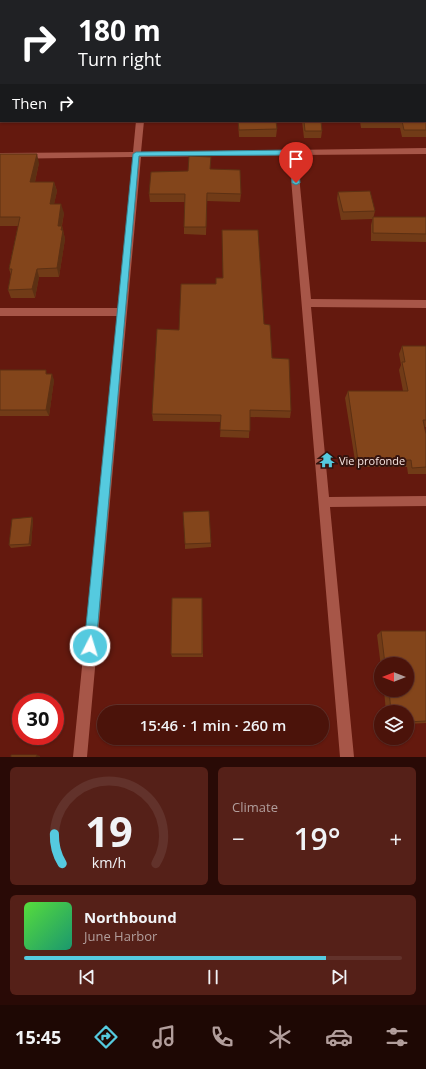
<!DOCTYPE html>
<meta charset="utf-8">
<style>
:root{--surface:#4b130a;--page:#552018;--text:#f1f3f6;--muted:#b29e9c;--line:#62322b;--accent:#55cadf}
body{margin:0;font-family:"Open Sans",sans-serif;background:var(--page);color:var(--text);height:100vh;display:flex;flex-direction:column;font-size:15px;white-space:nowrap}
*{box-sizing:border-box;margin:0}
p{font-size:13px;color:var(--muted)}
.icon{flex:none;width:22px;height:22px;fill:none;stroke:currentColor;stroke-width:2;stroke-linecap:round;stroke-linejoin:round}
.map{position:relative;height:757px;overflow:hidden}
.sheet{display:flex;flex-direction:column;gap:10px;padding:10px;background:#290a06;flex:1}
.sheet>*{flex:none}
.hud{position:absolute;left:0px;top:0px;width:426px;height:122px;box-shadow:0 1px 3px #0004,0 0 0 1px var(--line);background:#202124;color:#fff;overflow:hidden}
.needle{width:26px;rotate:270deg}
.tools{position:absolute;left:374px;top:657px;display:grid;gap:8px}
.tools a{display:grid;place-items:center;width:40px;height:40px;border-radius:50%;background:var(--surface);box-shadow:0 1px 3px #0004,0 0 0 1px var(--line);font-size:20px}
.speed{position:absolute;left:12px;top:693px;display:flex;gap:8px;font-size:20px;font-weight:700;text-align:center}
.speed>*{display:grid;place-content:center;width:52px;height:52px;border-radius:50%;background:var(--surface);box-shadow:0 1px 3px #0004,0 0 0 1px var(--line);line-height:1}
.speed .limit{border:6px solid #d22;background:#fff;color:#111}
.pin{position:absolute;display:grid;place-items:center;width:34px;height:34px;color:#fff;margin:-41px -17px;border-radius:50% 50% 50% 0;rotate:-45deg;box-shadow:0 0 4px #0007}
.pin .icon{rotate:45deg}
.me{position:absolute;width:44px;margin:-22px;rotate:5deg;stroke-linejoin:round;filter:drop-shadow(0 0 3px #0008)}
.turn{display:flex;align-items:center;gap:14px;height:84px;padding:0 12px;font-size:18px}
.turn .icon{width:52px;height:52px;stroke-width:2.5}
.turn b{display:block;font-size:28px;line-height:34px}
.then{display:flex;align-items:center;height:38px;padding:0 12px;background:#0003;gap:8px;font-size:15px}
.big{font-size:30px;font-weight:600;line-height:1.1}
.sheet .widget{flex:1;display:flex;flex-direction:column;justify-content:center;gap:6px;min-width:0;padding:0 14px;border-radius:6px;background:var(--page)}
.sheet .dial{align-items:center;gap:0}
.dial svg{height:104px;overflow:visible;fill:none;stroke:var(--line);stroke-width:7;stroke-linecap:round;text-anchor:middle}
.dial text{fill:var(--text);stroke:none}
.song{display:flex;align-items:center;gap:12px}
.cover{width:48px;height:48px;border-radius:6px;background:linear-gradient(135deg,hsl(110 70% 55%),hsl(160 70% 35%))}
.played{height:4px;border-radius:2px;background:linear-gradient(90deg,var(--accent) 80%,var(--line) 80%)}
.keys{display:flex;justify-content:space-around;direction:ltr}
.heat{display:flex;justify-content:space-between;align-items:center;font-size:22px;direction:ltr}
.sheet .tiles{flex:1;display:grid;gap:10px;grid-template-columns:1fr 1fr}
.widget:last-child{grid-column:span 2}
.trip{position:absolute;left:97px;top:705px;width:232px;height:40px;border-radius:20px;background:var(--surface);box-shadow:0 1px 3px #0004,0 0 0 1px var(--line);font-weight:600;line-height:40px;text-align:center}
.tab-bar{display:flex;height:64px;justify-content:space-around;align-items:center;background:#1e0804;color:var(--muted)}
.tab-bar .icon{width:28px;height:28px}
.tab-bar .selected{color:var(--accent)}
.tab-bar b{font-size:18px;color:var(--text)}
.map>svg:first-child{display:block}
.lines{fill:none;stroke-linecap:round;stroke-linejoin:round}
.minor{fill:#a75648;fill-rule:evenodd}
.wall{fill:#713b17}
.shaded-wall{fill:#5c3013}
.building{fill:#83451b;stroke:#5c3013}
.route{fill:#55cadf;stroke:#378391}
.labels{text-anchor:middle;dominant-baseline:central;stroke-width:4;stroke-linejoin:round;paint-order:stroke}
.poi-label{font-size:11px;fill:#f8e5e1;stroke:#34130e;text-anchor:start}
</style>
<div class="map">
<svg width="426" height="757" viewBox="0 0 426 757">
<rect width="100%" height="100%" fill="#64190e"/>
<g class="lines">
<polygon class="minor" points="136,121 144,121 141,152 426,148 426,154 297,155 311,299 426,300 426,308 311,307 329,497 426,496 426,506 330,507 354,757 340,757 289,155 141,157 87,757 73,757 117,316 0,316 0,308 118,308 133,157 0,159 0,153 133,152"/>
</g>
<g class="wall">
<polygon points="0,0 135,0 135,1 1,1 1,58 0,58"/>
<polygon points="426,83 426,137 402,137 400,128 361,128 360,121 425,121"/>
<polygon points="1,86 1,105 0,105 0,90"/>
<polygon points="225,121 276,121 277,129 276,137 239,137 238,122 225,122"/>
<polygon points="302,121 321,121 322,131 321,138 304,138"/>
<polygon points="0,154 39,163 35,182 54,182 57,191 54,204 64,213 62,226 65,239 59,277 39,277 35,298 11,298 8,290 11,275 9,269 18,226 0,226"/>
<polygon points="211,169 241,194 240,202 207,201 206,235 184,234 184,227 185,202 150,202 149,194 188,171"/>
<polygon points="338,192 375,211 373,219 341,220 337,199"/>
<polygon points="373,217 426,217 426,242 371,241 371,225"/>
<polygon points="222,230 264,324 272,358 291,411 290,418 250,417 249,438 220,437 221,422 153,421 152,414 179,330 216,284 223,278"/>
<polygon points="402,346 426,346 426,427 424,427 426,434 426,474 408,474 407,467 356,467 345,398 348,391 403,391 399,370 401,365 399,354"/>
<polygon points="0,370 48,374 54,380 49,416 0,416"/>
<polygon points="32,517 33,520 31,546 11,548 9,545"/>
<polygon points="211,543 211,547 185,549 185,544"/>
<polygon points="202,598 203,657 172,657 171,654"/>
<polygon points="381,631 426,631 426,723 407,724 407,712 386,712 384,690 407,690 407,664 381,664 381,667 377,635"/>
</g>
<g class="shaded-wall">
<polygon points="37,154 39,163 33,190 30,182"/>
<polygon points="54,182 57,191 52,213 50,204"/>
<polygon points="61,204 64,213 60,234 58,226"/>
<polygon points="62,226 65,239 59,277 57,268"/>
<polygon points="37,269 39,277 35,298 32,289"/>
<polygon points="52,374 54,380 49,416 46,410"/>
<polygon points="32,517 33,520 31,546 29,544"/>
<polygon points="37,755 40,756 40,757 36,757"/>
</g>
<g class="building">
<polygon points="0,0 134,0 134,1 1,1 1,51 0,51"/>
<rect x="172" y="0" width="29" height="1"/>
<polygon points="425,83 426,83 426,130 404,130 402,121 425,121"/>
<polygon points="1,86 1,97 0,97 0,90"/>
<polygon points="238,121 276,121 277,129 239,130"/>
<polygon points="304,121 321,121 322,131 305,131"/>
<polygon points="0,154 37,154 30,182 54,182 50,204 61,204 58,226 62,226 61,230 63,230 57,268 37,269 32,289 8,290 12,269 9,269 20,217 0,217"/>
<polygon points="189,156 211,157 210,169 240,170 241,194 207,193 206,227 184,227 185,194 149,194 151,172 188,171"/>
<polygon points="370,191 375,211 343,212 338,192"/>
<polygon points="373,217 426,217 426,234 373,233"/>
<polygon points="222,230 258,230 264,324 270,325 272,358 289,359 291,411 250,410 250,431 220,430 221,415 152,414 157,329 179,330 181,284 216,284 216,278 223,278"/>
<polygon points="402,346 426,346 426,420 423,420 426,434 426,467 412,468 411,460 358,461 348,391 408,391 402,362 405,362"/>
<polygon points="0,370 46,370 46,374 52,374 46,410 0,410"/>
<polygon points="209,511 211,543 185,544 183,512"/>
<polygon points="32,517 29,544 9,545 12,519"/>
<polygon points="172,598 202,598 202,654 171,654"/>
<polygon points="381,631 426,631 426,721 407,722 407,712 391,712 389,690 407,690 407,664 385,664"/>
<polygon points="11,755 37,755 36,757 11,757"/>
</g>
<polygon class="route" points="293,150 297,152 300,183 296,185 292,183 290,155 139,156 96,646 94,650 90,651 86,650 84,646 133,154 136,152"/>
<defs>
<symbol id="temple-bare" viewBox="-9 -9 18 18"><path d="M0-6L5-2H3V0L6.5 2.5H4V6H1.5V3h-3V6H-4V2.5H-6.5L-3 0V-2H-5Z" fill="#55cadf" stroke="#34130e" stroke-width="2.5" paint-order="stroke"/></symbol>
</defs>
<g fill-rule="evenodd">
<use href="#temple-bare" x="316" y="449" width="22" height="22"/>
</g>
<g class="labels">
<g class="poi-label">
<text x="339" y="460">Vie profonde</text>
</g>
</g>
</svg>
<div class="tools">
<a><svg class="needle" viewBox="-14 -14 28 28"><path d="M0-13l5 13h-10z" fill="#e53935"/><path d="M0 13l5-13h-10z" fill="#b29e9c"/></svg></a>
<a><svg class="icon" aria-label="layers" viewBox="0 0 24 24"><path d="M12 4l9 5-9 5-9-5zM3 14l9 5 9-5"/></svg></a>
</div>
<div class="speed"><div class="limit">30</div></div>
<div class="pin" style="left:296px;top:183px;background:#d93025"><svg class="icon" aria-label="arrive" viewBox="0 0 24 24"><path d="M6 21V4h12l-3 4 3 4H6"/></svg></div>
<svg class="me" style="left:90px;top:646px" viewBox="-20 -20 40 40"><circle r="17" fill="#55cadf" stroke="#fff" stroke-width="3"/><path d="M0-11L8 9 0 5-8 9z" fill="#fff"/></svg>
<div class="trip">15:46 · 1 min · 260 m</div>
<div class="hud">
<div class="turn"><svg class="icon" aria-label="right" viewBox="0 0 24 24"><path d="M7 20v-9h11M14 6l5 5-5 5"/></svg><div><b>180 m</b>Turn right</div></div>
<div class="then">Then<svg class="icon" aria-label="right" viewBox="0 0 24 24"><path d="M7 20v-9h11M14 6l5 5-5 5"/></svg></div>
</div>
</div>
<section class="sheet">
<div class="tiles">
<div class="widget dial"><svg viewBox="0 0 100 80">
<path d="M14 69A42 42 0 1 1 86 69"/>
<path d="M14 69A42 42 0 0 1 8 46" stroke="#55cadf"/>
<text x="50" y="56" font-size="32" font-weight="700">19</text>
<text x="50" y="72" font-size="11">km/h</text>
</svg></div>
<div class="widget"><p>Climate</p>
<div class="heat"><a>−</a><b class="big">19°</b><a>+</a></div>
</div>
<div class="widget">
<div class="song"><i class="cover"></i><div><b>Northbound</b><p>June Harbor</p></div></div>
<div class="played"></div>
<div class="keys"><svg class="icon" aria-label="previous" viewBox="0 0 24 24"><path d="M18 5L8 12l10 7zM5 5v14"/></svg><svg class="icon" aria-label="pause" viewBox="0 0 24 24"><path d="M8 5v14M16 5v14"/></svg><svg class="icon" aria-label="next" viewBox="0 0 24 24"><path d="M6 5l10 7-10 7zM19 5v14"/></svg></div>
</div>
</div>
</section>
<nav class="tab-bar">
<b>15:45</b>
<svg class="icon selected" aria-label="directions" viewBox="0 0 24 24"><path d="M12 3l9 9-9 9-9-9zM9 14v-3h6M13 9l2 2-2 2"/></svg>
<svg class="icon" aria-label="music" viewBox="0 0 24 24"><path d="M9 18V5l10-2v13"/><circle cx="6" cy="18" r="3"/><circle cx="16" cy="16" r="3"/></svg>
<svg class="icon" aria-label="phone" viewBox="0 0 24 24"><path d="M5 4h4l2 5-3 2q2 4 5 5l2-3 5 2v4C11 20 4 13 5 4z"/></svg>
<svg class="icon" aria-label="climate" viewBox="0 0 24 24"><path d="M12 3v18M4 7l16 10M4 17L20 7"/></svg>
<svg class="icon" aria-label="car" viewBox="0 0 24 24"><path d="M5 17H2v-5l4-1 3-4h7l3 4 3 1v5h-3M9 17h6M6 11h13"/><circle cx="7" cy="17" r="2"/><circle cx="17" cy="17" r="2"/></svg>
<svg class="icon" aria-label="filters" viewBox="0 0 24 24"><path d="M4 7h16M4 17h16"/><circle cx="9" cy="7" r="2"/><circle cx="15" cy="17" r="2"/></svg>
</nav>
